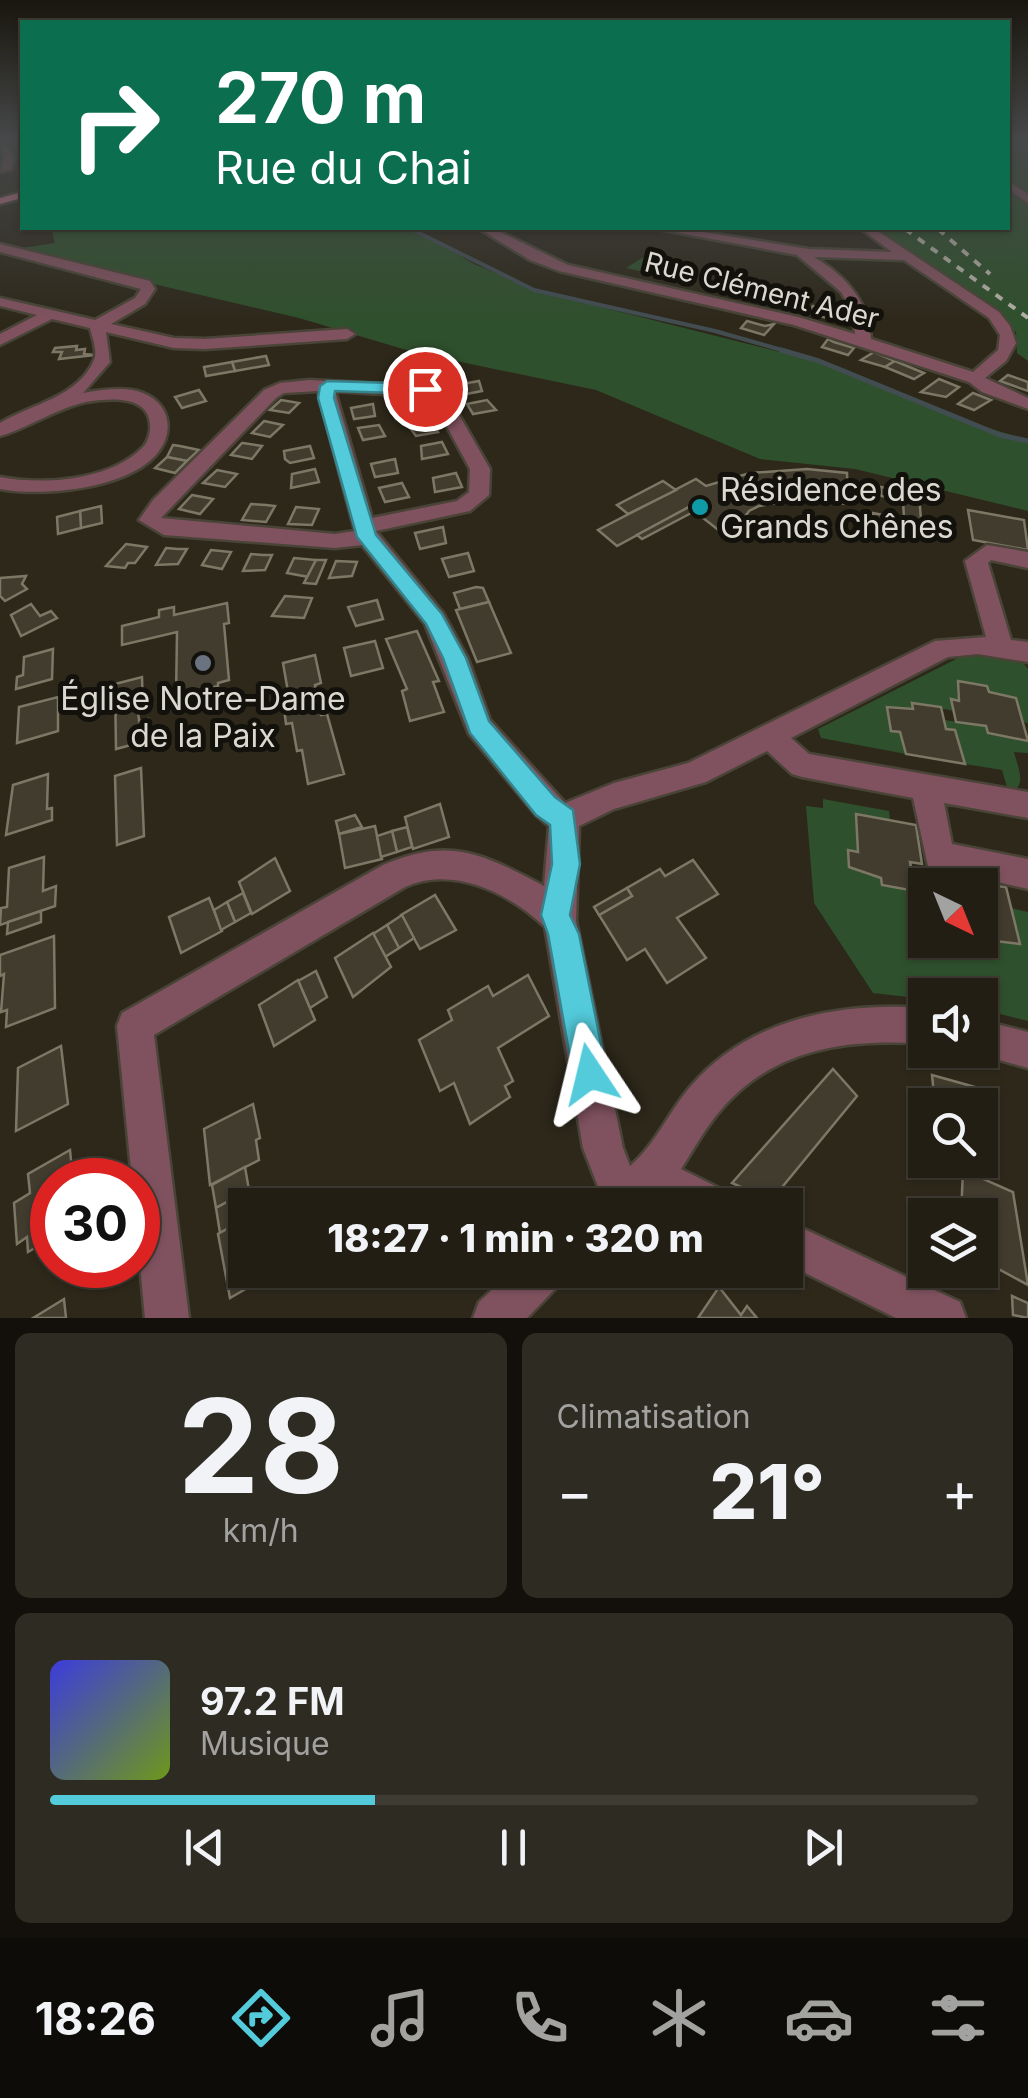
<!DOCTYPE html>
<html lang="fr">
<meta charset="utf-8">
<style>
:root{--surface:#221e14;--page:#2e2b22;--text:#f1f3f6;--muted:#a2a2a0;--line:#3f3c34;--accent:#53cbdb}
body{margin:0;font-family:Inter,sans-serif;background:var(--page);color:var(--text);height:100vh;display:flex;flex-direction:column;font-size:38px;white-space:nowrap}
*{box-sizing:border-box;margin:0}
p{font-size:32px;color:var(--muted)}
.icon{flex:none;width:55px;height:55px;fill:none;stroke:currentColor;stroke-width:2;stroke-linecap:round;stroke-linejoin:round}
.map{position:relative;height:1318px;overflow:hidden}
.panel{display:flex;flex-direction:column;gap:15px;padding:15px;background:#13100b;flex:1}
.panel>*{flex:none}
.top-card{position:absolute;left:20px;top:20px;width:990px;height:210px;border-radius:0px;box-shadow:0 2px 8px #0004,0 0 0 2px var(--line);background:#0b6e4f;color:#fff;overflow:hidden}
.needle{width:65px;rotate:137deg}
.tools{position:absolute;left:908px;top:868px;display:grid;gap:20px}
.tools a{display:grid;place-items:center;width:90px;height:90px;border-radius:0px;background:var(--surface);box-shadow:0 2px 8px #0004,0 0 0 2px var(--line);font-size:50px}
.speed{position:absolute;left:30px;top:1158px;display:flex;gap:20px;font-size:50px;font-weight:700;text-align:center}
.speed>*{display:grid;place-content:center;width:130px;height:130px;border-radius:50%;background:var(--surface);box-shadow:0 2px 8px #0004,0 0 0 2px var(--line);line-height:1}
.speed .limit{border:15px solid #d22;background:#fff;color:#111}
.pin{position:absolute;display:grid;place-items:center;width:85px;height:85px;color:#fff;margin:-42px;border:5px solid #fff;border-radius:50%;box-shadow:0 2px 10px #0007}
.me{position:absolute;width:110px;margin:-55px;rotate:350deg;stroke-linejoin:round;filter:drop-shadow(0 0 8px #0008)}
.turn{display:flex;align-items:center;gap:35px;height:210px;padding:0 30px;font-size:45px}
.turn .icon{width:130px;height:130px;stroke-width:2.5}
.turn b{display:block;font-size:70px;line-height:85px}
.big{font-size:75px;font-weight:800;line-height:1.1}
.panel .tile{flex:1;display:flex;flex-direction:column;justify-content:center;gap:15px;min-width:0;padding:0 35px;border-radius:15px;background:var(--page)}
.panel .dial{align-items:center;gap:0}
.dial b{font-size:130px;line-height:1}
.song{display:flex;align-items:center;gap:30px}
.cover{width:120px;height:120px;border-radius:15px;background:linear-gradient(135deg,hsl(240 70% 55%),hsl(80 70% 35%))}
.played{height:10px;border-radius:5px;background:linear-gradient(90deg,var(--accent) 35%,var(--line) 35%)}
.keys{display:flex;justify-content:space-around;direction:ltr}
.heat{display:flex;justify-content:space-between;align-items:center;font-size:55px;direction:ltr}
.panel .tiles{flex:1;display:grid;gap:15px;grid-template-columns:1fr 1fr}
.tile:last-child{grid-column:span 2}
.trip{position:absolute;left:228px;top:1188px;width:575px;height:100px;border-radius:0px;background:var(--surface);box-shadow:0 2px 8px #0004,0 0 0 2px var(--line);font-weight:800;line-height:100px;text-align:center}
.tabs{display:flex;height:160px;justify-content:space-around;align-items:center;background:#0e0c08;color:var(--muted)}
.tabs .icon{width:70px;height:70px}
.tabs .active{color:var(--accent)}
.tabs b{font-size:45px;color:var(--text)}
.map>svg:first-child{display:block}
.green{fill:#2f502c}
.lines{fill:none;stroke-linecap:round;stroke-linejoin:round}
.stream-far2{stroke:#424d52;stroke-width:2.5}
.stream-far1{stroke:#424d52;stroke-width:4}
.stream{stroke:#424d52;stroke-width:5}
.building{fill:#413c2d;stroke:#7d7766;stroke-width:2.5}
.minor-casing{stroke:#494437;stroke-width:5}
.major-casing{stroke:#494437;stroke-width:5}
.minor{fill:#80525f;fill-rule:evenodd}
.major{fill:#d67895;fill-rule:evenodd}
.rail-far1{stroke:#b5b1a7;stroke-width:2.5;stroke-dasharray:5 5;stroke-linecap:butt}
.rail{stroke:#b5b1a7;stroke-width:4;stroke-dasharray:8 8;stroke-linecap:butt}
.route{fill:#53cbdb;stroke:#36848e;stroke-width:2.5}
.culture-dot{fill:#0f9aa8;stroke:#13110b;stroke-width:4}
.worship-dot{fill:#6b7280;stroke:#13110b;stroke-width:4}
.labels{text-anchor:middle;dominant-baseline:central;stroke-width:10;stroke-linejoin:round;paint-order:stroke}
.far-street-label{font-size:28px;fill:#dbd8cf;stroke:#13110b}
.poi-label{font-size:32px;fill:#dbd8cf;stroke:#13110b;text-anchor:start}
</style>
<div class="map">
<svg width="1028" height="1318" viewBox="0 0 1028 1318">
<rect width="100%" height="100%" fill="#2d281a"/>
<g class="green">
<polygon points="1008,137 1028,137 1028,361 1017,353 1016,332 866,228 1008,228"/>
<polygon points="51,228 413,228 474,264 541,292 840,367 969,422 1028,440 1028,511 855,469 760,459 596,390 413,352 299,318 9,250 55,243"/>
<polygon points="647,255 696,264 685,281 626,268"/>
<polygon points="964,655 1021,660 1028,669 1028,723 1023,722 1016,698 989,692 987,686 959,682 961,692 957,693 959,701 952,700 954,711 913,703 913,709 902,707 891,731 900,732 906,754 821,738 818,729"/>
<path d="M944 720 986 726 988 734 1028 741V753L1014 752C1018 769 1028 785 1009 794L1002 770 965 764 955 730 946 729Z"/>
<polygon points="823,799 889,811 890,820 856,814 858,852 848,850 865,874 881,878 883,885 925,893 925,940 952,940 989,951 987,940 1019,943 1011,908 1028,912 1028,1021 980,1009 980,995 925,995 925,999 873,993 814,903 806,806 823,808"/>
</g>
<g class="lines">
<g class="stream-far2">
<polyline points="1008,142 1028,151"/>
<polyline points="195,228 199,228"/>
<polyline points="409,228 416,232"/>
</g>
<polyline class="stream-far1" points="411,229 534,290 715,331 789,352"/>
<polyline class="stream" points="781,350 819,361 1000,435 1028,441"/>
</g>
<g class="building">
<polygon points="813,306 822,309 842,314 837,320 806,313"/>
<polygon points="747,321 765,326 774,324 764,335 741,328"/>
<polygon points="828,339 834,342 854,348 848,355 822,347"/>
<polygon points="77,346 76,350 85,349 84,354 95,355 59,359 62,352 53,352 55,348"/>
<polygon points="874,352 895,361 885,367 861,360"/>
<polygon points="266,356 269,365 235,371 232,362"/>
<polygon points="895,361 924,373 914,379 885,367"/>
<polygon points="232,362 235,371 206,376 204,367"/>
<polygon points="1008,375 1028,382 1028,391 1000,381"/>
<polygon points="939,379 959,387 946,397 921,392"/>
<polygon points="479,381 482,391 461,395 457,385"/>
<polygon points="199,390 206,401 182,408 175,397"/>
<polygon points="973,393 991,400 974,410 958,404"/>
<polygon points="420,396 426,406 405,410 397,400"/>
<polygon points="281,400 299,403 289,413 270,410"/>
<polygon points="487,400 496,410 473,414 467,404"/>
<polygon points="373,404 375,416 354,419 351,408"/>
<polygon points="432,420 438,432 416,436 408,425"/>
<polygon points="264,421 283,425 270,437 252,433"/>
<polygon points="379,425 385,436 363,440 358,428"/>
<polygon points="442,442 448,454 422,459 421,446"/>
<polygon points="242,443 243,443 262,446 252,459 231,455"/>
<polygon points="173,445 180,446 199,450 187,461 167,457"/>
<polygon points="310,446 314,458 290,463 285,459 284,451"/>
<polygon points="167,457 187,461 175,473 155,468"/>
<polygon points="395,459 398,473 375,477 371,464"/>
<polygon points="315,469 319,482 291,488 292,474"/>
<polygon points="807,469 847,473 848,504 802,499 759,506 749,511 738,527 738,535 730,539 689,507 617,546 598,530 696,479 706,486 750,473"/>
<polygon points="217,470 237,474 225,487 203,483"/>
<polygon points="456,473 462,487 435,492 433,478"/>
<polygon points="663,481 676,490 628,514 617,505"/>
<polygon points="402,483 409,497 385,502 379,488"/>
<polygon points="881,487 919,494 922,533 873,523 873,513 904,519 903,500 881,496"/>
<polygon points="192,495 208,498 213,499 200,514 179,509"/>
<polygon points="251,504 266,505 275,506 266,522 242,520"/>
<polygon points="101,506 102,523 81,528 80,511"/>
<polygon points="296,507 319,509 312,525 288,524"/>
<polygon points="689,507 695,511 642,539 637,535"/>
<polygon points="968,510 1024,520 1028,550 973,540"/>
<polygon points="80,511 81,528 58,534 57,517"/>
<polygon points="443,527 446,543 420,549 415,533"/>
<polygon points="126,544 147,547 135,563 128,563 125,568 106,566"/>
<polygon points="166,548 178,549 187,549 178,564 156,565"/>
<polygon points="211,550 231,552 222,569 202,565"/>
<polygon points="468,553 474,571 449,577 442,559"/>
<polygon points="251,554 263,555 272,555 265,570 243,571"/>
<polygon points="294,558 316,560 309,577 287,573"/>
<polygon points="316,560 326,560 316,584 304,583"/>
<polygon points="336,561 357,562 352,576 329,578"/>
<polygon points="26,576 22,584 27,589 5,601 0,596 0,578"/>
<polygon points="476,587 483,588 489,602 460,609 454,593"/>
<polygon points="285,596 312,598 304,618 272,616"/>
<polygon points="377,600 383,619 356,626 348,607"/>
<polygon points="489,602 511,653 477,662 456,610"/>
<polygon points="227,603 229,623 224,624 229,680 218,683 218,686 176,697 177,632 122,645 122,626 159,617 159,610 174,607 174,615"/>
<polygon points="31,604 40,616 51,611 57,618 21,636 11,615"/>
<polygon points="417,631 439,681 433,682 444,712 410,721 402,691 407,689 386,639"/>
<polygon points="375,641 383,668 351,676 344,648"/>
<polygon points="53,649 52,679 16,689 17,677 23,675 24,657"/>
<polygon points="315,655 321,683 315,685 321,715 327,714 344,774 308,784 302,750 297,751 292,723 286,724 282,693 288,692 283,663"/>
<polygon points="142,677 143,708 138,709 139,721 148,719 149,740 116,749 115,684"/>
<polygon points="958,681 987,686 989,692 1016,698 1028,741 988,733 986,726 956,722 951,699 959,701"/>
<polygon points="58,697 58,731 17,743 19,707"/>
<polygon points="912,703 941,707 946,729 955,730 965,764 906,754 900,732 891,731 887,707 913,709"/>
<polygon points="141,768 144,836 117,845 115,776"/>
<polygon points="48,774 47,809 52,808 52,820 6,835 13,785"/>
<polygon points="440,804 449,837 413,849 405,817"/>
<polygon points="856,814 916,825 922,864 910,862 915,891 882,885 881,878 849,867 848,850 858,852"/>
<polygon points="355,815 362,827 339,834 336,821"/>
<polygon points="375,826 382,859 345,868 339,834"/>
<polygon points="407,827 412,847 397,852 392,831"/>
<polygon points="392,831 397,852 381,857 377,836"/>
<polygon points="44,857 43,891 56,886 55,906 0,925 1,908 7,907 9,868"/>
<polygon points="275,858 290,891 252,914 239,882"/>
<polygon points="693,860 718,894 677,918 706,958 667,983 645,949 627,960 599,915 632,896 627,888 660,869 665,876"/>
<polygon points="928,879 1006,887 1020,944 987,940 990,951 953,943 952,940 980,940 980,885 929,885"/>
<polygon points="627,888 632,896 599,915 594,907"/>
<polygon points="243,893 251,913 235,922 227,902"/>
<polygon points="435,895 456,930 420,949 401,915"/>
<polygon points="209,898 222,931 181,953 169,917"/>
<polygon points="227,902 235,922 221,930 214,910"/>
<polygon points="41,911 41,922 7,934 8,922"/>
<polygon points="402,915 414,938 399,948 387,925"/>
<polygon points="387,925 399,948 385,957 373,934"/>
<polygon points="373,933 391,967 353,997 335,958"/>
<polygon points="54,936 55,1008 6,1027 7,1010 1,1012 4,974 0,976 0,955"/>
<polygon points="316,971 327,997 310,1008 298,981"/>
<polygon points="528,975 549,1016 498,1048 513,1081 505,1086 510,1097 470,1124 454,1083 440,1091 419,1040 452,1020 448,1010 488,986 493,996"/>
<polygon points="298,980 315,1020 274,1046 259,1005"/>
<polygon points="61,1046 68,1104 16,1131 18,1068"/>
<polygon points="833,1069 857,1096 779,1191 786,1199 781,1205 732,1183"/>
<polygon points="932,1075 975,1087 977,1105 935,1105"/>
<polygon points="253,1104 260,1138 256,1140 259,1160 210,1185 204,1129"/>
<polygon points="70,1150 73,1180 52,1180 52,1238 28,1252 27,1237 17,1244 14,1203 30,1193 28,1174"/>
<polygon points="245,1167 249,1190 216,1208 212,1185"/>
<polygon points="963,1170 1013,1192 1028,1285 980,1259 980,1215 961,1215"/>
<polygon points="249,1190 251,1205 245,1205 245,1219 220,1233 216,1208"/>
<polygon points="245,1219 245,1270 278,1270 230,1298 218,1234"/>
<polygon points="719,1287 741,1315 747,1306 757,1318 698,1318"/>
<polygon points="1012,1296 1028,1303 1028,1318 1013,1315"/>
<polygon points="64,1299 66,1318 33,1318"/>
</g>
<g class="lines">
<defs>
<g id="minor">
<polygon points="0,139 14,158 11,169 0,172 4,158"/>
<polygon points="1008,181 1028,194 1028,203 1008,189"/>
<path d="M478 228H492L568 265 798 317 855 334 852 311 841 292 797 255 653 228H678L809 249 892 252 860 228H873L999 312 1010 326 1016 343 1006 361 985 378 1028 398V409L982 392 969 382 794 325 559 271 530 260ZM814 257 904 260 989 318 1000 335 998 350 973 372 871 339C869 301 846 276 814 257Z"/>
<path d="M0 244 150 281 155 289 145 304 111 324 174 338 205 339 347 329 355 334 347 339 205 349 174 348 106 332 110 362 83 393C100 390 120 387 137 391 170 400 177 432 155 456 124 489 42 497 0 489V477C42 485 106 481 140 450 147 444 149 438 150 430 153 394 110 398 86 402 54 409 29 428 0 436V423C29 405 79 397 94 360 98 351 92 337 90 328L52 319 0 345V334L37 315 0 306V298L95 320 135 298 141 289 0 252Z"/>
<path d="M309 380 437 387 446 392 490 469 489 495 470 511 376 531 443 613 468 659 490 720 565 803 614 783 688 763 935 641 986 637 965 561 987 545 1028 552V568L991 560 988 563 1011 640 1028 642V662L978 654 948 657 791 738 809 754 1028 792V818L944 803 952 844 1028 859V889L928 866 913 798 802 777 792 774 767 751 706 782 614 809 579 826 576 921 623 1148 630 1166C656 1144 669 1111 691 1086 749 1018 841 1002 925 1008V1044C848 1038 773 1048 720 1111 705 1128 694 1149 681 1169L723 1190 729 1205H666L654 1199 645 1205H590L599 1189 583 1148 545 927C509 893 453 865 405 887L154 1035 189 1318H145L138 1243V1180H132L117 1026 122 1013 383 865C450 836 483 854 544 886L549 826 536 815 469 734 425 624 362 545 335 548 164 535 139 520 153 500 264 390 280 383ZM318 391 355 531 335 534 161 518 276 398 284 393ZM335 391 431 397 470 469 469 492 457 501 372 518Z"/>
<polygon points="980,1020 1028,1032 1028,1068 967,1051 980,1050"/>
<polygon points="785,1220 960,1302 966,1318 896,1318 785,1263"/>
<polygon points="513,1270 566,1270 559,1285 527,1318 473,1318 479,1302"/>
</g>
<polygon id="major" points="22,192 22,198 0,204 0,198"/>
</defs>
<use href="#minor" class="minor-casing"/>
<use href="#major" class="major-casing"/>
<use href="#minor" class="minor"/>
<use href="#major" class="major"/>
<g class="rail-far1">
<polyline points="904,228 909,232"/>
<polyline points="937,228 941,232"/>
</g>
<g class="rail">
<polyline points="905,229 1028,318"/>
<polyline points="938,229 990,274"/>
</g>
</g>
<linearGradient id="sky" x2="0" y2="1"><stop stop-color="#19160e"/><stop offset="0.43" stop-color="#464849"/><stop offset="1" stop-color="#464849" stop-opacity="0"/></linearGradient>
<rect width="1028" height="322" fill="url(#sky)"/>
<polygon class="route" points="327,381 425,384 433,389 425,394 335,391 334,398 376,535 442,614 466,658 489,721 555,797 573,810 580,864 570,915 579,934 607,1074 602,1087 590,1092 578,1087 573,1074 548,934 541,915 552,864 550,825 536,815 470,733 443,658 426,624 357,537 318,398 320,386"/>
<circle class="culture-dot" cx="700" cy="507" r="10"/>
<circle class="worship-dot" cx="203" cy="663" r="10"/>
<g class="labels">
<g class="far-street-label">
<text transform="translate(762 290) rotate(14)">Rue Clément Ader</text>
</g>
<g class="poi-label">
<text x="720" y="489">Résidence des<tspan x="720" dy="37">Grands Chênes</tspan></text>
<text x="203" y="698" text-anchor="middle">Église Notre-Dame<tspan x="203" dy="37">de la Paix</tspan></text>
</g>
</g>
</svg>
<div class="tools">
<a><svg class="needle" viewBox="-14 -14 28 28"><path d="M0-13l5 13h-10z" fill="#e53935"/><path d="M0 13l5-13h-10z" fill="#a2a2a0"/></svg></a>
<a><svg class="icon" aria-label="sound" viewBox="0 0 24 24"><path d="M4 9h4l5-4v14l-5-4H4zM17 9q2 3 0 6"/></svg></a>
<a><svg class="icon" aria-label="search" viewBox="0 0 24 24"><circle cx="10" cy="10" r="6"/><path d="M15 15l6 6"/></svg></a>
<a><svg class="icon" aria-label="layers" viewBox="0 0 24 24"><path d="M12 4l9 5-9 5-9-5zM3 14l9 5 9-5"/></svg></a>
</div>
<div class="speed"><div class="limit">30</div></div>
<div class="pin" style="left:425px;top:389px;background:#d93025"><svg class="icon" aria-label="arrive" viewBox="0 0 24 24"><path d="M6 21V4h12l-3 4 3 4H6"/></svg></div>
<svg class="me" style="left:590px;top:1074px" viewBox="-20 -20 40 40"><path d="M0-17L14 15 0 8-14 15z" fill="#53cbdb" stroke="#fff" stroke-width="4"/></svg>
<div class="trip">18:27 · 1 min · 320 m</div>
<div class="top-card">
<div class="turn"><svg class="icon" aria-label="right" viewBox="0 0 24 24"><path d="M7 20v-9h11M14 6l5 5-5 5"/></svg><div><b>270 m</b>Rue du Chai</div></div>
</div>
</div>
<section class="panel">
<div class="tiles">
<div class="tile dial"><b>28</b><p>km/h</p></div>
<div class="tile"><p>Climatisation</p>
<div class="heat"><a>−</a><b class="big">21°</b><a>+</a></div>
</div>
<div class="tile">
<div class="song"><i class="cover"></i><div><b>97.2 FM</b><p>Musique</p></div></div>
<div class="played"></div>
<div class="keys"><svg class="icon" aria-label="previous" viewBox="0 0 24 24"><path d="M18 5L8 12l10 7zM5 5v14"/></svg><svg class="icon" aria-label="pause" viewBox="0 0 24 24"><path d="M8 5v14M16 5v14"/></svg><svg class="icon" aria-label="next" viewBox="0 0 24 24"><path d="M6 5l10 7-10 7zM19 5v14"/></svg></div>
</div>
</div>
</section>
<nav class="tabs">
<b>18:26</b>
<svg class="icon active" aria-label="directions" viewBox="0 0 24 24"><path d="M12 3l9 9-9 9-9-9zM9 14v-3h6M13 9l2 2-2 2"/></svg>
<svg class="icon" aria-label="music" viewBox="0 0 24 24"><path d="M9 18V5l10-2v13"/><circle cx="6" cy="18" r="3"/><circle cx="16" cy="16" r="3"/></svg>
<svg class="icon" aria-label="phone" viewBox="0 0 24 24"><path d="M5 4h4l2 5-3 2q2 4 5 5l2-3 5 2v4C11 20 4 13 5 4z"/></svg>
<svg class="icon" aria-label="climate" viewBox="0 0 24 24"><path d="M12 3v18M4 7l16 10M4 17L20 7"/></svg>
<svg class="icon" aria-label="car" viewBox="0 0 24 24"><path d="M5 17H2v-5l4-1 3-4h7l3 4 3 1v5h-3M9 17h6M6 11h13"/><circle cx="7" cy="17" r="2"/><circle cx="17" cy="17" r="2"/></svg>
<svg class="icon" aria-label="filters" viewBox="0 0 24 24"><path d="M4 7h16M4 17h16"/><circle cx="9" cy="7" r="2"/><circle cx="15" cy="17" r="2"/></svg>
</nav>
